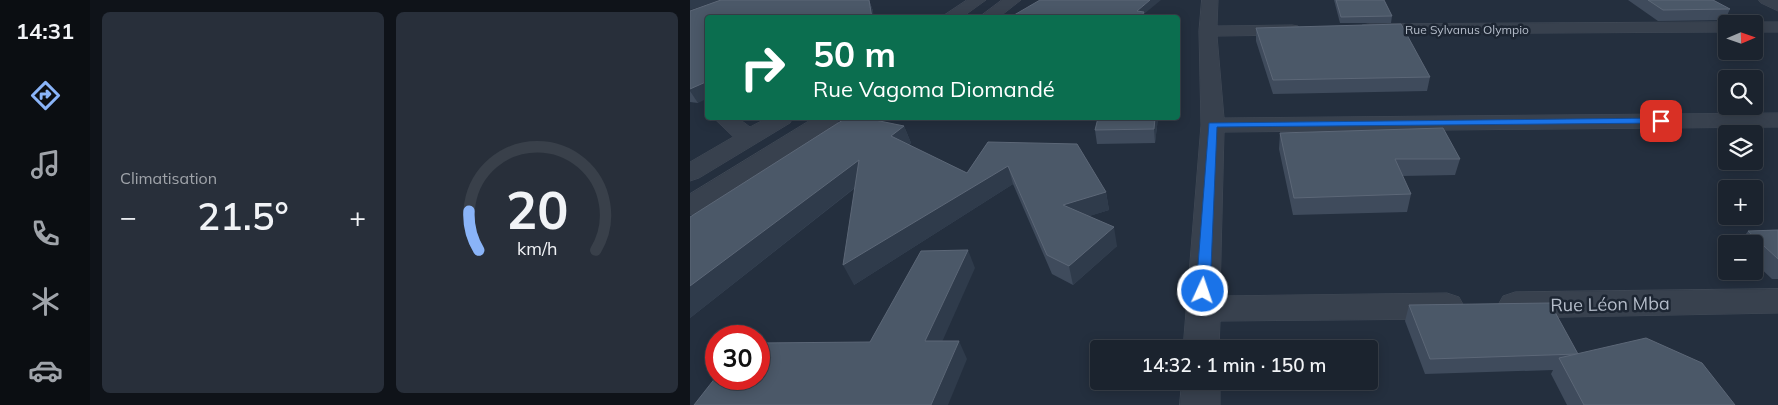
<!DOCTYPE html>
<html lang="fr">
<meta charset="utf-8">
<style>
:root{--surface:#1b232e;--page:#282f3a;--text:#f1f3f6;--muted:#a0a4aa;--line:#39404a;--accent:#8ab4f8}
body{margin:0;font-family:Mulish,sans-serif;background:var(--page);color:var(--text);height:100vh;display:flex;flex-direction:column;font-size:19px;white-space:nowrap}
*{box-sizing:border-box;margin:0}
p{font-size:16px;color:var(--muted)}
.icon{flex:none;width:28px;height:28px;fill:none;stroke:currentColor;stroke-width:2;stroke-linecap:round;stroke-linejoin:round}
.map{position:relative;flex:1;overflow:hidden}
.details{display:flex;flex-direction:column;gap:12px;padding:12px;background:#0f1319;width:600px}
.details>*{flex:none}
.top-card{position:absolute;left:15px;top:15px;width:475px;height:105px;border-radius:5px;box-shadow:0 2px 12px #0003,0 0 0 1px var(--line);background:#0b6e4f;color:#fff;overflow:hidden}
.needle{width:32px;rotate:88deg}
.fabs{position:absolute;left:1028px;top:15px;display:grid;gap:10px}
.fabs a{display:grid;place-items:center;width:45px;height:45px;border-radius:5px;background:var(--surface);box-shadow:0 2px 12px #0003,0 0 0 1px var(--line);font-size:25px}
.speed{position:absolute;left:15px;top:325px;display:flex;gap:10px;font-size:25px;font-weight:700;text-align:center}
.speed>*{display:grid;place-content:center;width:65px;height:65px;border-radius:50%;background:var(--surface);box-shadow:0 2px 12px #0003,0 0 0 1px var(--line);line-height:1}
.speed .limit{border:8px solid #d22;background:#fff;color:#111}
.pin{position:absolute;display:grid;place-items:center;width:42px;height:42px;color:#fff;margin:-21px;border-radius:10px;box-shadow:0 2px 8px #0006}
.me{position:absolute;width:55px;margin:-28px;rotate:3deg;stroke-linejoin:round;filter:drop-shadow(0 0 4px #0008)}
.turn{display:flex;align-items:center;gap:18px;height:105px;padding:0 25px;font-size:22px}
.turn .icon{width:65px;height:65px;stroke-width:2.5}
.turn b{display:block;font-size:35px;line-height:42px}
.big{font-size:38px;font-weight:600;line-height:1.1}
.details .card{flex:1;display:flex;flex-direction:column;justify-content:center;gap:8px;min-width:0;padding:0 18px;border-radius:8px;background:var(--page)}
.details .dial{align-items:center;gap:0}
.dial svg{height:130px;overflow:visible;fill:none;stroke:var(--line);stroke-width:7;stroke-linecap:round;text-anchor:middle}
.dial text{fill:var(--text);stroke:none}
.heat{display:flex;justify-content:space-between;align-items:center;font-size:28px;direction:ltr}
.details .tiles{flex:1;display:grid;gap:12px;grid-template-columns:repeat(2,1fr)}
.trip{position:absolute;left:400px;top:340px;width:288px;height:50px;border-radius:5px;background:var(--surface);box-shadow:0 2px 12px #0003,0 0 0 1px var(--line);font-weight:600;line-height:50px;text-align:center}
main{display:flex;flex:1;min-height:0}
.tabs{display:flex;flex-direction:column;width:90px;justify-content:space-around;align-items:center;background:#0b0e12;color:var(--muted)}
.tabs .icon{width:35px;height:35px}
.tabs .current{color:var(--accent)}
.tabs b{font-size:22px;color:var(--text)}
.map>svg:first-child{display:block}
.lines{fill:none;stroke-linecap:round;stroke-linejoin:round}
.minor-casing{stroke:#414a57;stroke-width:1}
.minor{fill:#38414e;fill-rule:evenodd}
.wall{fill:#3f4b5c}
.shaded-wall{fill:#2f3b4b}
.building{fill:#4b5868;stroke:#5c6777}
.route{fill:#1a73e8;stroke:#114b97}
.labels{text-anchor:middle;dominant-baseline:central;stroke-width:5;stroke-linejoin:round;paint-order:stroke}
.far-street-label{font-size:12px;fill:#b4bcc9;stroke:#1d2633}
.near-street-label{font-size:18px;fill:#b4bcc9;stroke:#1d2633}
</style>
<main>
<nav class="tabs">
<b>14:31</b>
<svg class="icon current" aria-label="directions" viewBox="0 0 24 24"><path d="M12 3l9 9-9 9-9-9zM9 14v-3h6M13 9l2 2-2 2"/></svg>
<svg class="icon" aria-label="music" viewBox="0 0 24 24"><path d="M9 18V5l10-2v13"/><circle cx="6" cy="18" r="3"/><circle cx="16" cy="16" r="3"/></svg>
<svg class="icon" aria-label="phone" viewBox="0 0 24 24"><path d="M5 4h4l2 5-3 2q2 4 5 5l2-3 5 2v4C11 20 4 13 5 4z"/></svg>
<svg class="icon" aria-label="climate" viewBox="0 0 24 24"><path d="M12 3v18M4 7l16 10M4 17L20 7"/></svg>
<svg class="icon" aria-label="car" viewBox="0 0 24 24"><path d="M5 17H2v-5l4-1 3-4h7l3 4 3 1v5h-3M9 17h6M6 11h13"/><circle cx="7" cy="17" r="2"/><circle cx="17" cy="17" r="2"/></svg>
</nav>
<section class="details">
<div class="tiles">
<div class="card"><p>Climatisation</p>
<div class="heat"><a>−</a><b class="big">21.5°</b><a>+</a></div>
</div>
<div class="card dial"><svg viewBox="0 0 100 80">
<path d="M14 69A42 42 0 1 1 86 69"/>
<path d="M14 69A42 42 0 0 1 8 45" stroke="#8ab4f8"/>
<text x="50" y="56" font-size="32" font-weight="700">20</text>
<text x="50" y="72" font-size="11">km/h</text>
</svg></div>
</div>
</section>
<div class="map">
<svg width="1088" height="405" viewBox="0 0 1088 405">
<rect width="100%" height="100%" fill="#242f3e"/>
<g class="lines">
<defs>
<g id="minor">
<polygon points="277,0 296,0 271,18 250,18"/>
<polygon points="312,0 331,0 308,18 288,18"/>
<polygon points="512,0 528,0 527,26 602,25 608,26 611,30 608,34 602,35 527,36 534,118 1088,113 1088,127 534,132 530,296 757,293 769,297 774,306 769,315 757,319 530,321 529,349 493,349 511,125 509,31"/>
<polygon points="1069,0 1088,0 1088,11 1071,3"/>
<polygon points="1036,22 1042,24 1036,24 1036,32 678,34 672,33 669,29 672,25 678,24"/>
<polygon points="1064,22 1088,22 1088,32 1064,32 1064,24 1058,24"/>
<polygon points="24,118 48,118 60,127 77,118 103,118 100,123 9,178 0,181 0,162 43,137"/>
<polygon points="124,118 150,118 147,123 10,212 0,215 0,194"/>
<polygon points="1088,289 1088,313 825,318 813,314 808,305 813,296 825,292"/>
<polygon points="492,381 530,381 530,405 490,405"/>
</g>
</defs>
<use href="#minor" class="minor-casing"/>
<use href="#minor" class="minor"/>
</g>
<g class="wall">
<polygon points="0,0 179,0 183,11 18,18 8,103 0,102 0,11 21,3"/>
<polygon points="644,0 694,0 702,16 701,23 650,23"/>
<polygon points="938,0 1023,0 1040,9 1035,20 968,21"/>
<polygon points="566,28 740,77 737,91 583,94 566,41"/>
<polygon points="408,118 468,118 465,143 407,144 405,130"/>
<polygon points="214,126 221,143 219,145 277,173 298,142 416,192 419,210 399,216 427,246 383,285 362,274 323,184 164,285 165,188 0,318 0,217"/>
<polygon points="590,133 770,159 765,175 712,176 721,194 717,212 603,215 589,149"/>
<polygon points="1088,230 1088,279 1082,279 1064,262 1064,244 1049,244 1058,231"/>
<polygon points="719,305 888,354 1045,405 877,405 861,374 863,370 735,374 715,321"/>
</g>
<g class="shaded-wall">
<polygon points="0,0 31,0 0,10"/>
<polygon points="179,0 183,11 184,18 182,18"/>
<polygon points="460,0 471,0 454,14 454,18 451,18 447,11"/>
<polygon points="18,81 18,98 8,103 0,91 0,89"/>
<polygon points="465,118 468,118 465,143 464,129"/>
<polygon points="214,126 221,143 208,153 201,136"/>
<polygon points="169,160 177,178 0,318 0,286"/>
<polygon points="318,166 323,184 164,285 153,265"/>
<polygon points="416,192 419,210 377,223 373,205"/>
<polygon points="424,227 427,246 383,285 379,266"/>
<polygon points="278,250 285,268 244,360 235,341"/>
<polygon points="269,341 277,359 258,405 241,405"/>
</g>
<g class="building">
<polygon points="31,0 179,0 182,18 18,18 18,81 0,89 0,11"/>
<polygon points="350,0 460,0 447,11 454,12 451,18 319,18"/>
<polygon points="646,0 694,0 702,16 651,17"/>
<polygon points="958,0 1023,0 1040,9 973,10"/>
<polygon points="711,24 740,77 583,80 566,28"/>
<polygon points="156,118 175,118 214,126 201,136 277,173 298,142 387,144 416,192 373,205 424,227 379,266 357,255 318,166 153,265 169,160 0,286 0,217"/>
<polygon points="408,118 465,118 464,129 405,130"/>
<polygon points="753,128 770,159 705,159 721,194 604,198 590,133"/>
<polygon points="1088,230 1088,259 1058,231"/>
<polygon points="278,250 235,341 269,341 241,405 4,405 26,377 26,379 69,379 69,343 180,342 231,251"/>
<polygon points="860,303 888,354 740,359 719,305"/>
<polygon points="956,338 1012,363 1045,405 894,405 869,358"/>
</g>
<polygon class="route" points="971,118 976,121 974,123 527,127 520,291 518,294 508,294 506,291 519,123"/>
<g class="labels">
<g class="far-street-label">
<text x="777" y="29">Rue Sylvanus Olympio</text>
</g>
<g class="near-street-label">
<text transform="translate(920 304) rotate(-1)">Rue Léon Mba</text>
</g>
</g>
</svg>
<div class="fabs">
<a><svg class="needle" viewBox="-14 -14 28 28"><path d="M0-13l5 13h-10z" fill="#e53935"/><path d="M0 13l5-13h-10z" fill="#a0a4aa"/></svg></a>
<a><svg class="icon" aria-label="search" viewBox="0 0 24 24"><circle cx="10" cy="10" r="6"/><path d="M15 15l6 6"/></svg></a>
<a><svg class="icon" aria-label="layers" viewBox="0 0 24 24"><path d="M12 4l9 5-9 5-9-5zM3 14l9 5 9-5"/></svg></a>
<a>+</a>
<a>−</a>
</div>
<div class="speed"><div class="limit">30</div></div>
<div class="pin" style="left:971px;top:121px;background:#d93025"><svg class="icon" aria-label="arrive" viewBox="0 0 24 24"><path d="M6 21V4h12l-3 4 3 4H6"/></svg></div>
<svg class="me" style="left:513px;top:291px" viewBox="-20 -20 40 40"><circle r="17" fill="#1a73e8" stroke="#fff" stroke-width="3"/><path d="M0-11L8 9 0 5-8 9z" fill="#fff"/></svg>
<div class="trip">14:32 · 1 min · 150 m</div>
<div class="top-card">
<div class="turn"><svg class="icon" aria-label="right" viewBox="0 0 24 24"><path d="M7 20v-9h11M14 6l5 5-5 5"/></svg><div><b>50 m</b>Rue Vagoma Diomandé</div></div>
</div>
</div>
</main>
